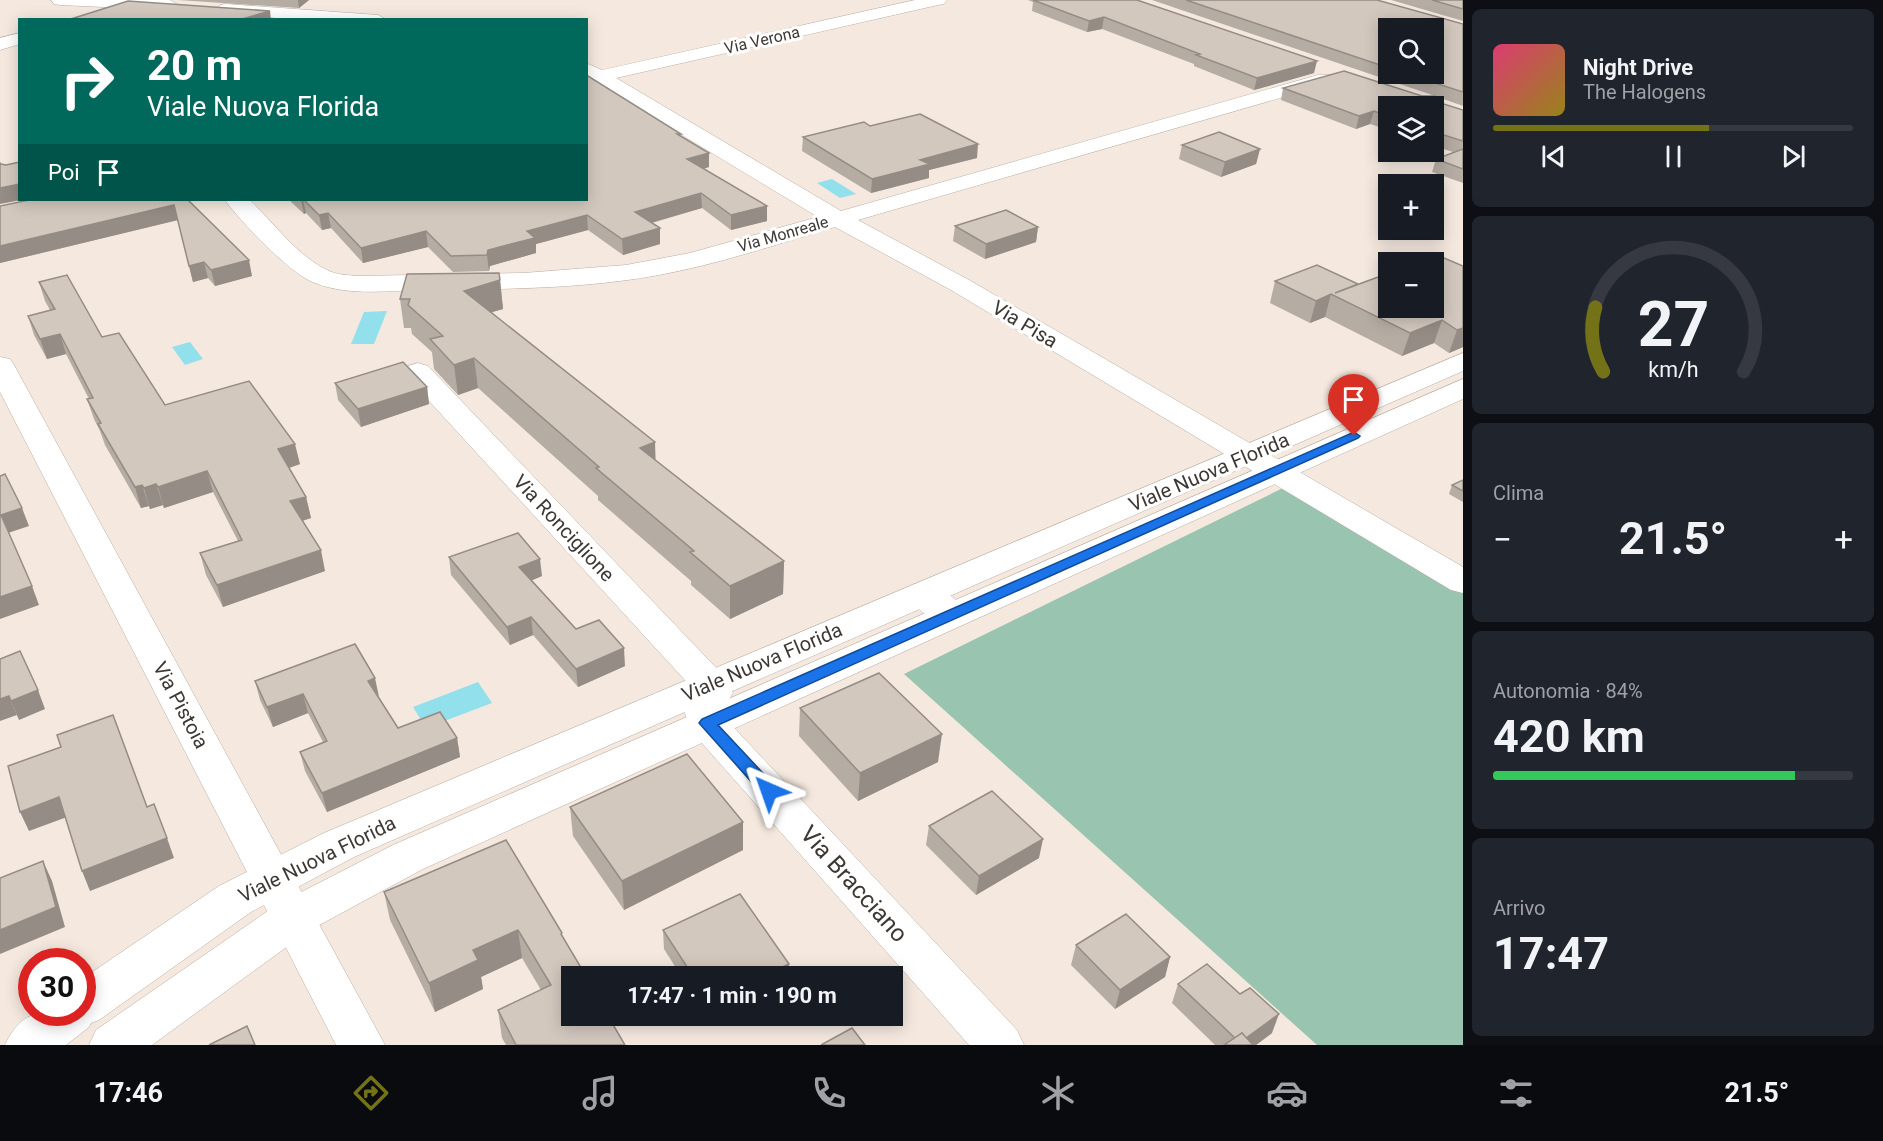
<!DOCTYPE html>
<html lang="it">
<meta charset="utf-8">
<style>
:root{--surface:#171b24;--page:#20242c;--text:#f1f3f6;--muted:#9ea1a6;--line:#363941;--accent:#747216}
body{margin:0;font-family:Roboto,sans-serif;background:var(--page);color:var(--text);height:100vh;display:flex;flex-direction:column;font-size:22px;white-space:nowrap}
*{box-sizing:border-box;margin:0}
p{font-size:20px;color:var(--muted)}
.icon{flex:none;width:33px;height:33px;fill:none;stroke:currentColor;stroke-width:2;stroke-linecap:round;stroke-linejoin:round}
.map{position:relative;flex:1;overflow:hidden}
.sheet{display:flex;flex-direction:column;gap:9px;padding:9px;background:#0d0f14;width:420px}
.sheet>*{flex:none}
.hud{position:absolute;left:18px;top:18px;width:570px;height:183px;border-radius:0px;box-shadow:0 3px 15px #0003;background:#00695c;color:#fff;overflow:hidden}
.fabs{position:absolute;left:1378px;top:18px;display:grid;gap:12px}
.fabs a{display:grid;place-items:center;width:66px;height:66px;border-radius:0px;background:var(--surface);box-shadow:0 3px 15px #0003;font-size:30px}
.speed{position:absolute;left:18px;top:948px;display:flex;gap:12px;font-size:30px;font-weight:700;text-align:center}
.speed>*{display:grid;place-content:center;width:78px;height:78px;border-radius:50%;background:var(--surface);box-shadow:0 3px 15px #0003;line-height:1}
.speed .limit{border:9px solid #d22;background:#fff;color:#111}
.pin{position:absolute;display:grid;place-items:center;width:51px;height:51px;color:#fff;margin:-62px -26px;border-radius:50% 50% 50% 0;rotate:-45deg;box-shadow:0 0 6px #0007}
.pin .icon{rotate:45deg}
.me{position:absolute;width:66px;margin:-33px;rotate:317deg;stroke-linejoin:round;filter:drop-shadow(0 0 4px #0008)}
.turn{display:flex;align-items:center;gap:21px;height:126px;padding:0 30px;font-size:27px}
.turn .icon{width:78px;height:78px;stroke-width:2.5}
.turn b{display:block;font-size:42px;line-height:51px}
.then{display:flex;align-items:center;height:57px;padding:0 30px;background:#0003;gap:12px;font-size:22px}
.big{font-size:45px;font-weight:700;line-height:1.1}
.sheet .tile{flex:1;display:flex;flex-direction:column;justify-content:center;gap:9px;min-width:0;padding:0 21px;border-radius:9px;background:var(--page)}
.sheet .dial{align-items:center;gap:0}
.dial svg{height:156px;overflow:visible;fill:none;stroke:var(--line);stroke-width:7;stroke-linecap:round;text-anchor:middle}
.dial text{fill:var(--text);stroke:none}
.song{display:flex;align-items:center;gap:18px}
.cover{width:72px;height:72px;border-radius:9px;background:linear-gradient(135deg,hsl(340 70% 55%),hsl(50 70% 35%))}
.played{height:6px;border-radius:3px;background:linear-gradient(90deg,var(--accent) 60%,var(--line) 60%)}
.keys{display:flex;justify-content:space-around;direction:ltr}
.heat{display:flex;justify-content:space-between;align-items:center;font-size:33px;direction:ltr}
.charge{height:9px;border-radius:4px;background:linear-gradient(90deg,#34c759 84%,var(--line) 0)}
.trip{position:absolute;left:561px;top:966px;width:342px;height:60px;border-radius:0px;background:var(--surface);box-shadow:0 3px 15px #0003;font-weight:700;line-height:60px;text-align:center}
.menu{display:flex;height:96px;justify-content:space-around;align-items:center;background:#090b0e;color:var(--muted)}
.menu .icon{width:42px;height:42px}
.menu .current{color:var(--accent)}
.menu b{font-size:27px;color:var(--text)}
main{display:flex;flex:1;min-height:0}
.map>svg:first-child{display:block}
.green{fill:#99c4af}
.water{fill:#91e0eb}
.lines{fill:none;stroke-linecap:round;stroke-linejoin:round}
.minor-casing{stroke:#b8ada4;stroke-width:1}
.tertiary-casing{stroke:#b8ada4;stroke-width:1}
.minor{fill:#fff;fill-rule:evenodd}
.tertiary{fill:#fff;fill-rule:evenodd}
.wall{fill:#b5aca3;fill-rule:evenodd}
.shaded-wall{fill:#948c85}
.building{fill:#d3c8be;stroke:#948c85;stroke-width:1.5}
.route{fill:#1a73e8;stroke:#114b97;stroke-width:1.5}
.labels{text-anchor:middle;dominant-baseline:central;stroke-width:6;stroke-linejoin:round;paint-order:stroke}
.far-street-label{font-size:16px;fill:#3d3834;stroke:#fff}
.street-label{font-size:20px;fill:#3d3834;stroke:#fff}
.near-street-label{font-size:24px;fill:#3d3834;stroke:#fff}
</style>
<main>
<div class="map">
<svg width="1463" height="1045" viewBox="0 0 1463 1045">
<rect width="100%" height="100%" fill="#f5e9df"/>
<polygon class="green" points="1285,487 1463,592 1463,1045 1317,1045 904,674"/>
<g class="water">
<polygon points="832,179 856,194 840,198 817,183"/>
<polygon points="387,311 374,344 351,344 364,312"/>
<polygon points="190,342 203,359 185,365 172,347"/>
<polygon points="478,682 492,703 426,728 413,707"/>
</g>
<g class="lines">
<defs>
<g id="minor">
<polygon points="51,0 170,0 178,5 175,9 169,10 60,5 54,4"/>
<path d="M915 0H947L944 4 938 5 616 78 841 211 1318 75H1332L1335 79 1332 83 858 220 969 280 1463 567V593L1451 590 951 290 835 227C777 244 719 264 659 275 583 289 505 289 428 290 390 290 351 297 315 283 291 275 240 221 225 200H250C274 223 298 257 329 271 338 275 348 275 357 276L524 273 626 265 690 253 818 217 596 83 586 84V63L602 70Z"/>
<polygon points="226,4 378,15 387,20 298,20 220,13 217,9 220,5"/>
<polygon points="20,33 20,44 0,50 0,38"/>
<polygon points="0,357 10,359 14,365 385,1045 336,1045 0,392"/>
<polygon points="418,363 428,366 723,675 733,693 722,711 724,717 1017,1030 1024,1045 969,1045 693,733 684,711 695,693 694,690 408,378 404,372 408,366"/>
<path d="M924 582C941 586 959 600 969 615L964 623C940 630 919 613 906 593L912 585Z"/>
</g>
<g id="tertiary">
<path d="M1463 353V371L354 857 251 912 99 1020 91 1023 89 1027 66 1045H5C23 1006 45 1012 82 1012V979L219 886 324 833Z"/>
<polygon points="1463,379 1463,399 423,869 310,930 152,1045 89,1045 96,1030 278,904 393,845"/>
</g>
</defs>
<use href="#minor" class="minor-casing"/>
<use href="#tertiary" class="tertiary-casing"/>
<use href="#minor" class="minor"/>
<use href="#tertiary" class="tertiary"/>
</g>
<g class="wall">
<polygon points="178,0 309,0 299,8"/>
<polygon points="1028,0 1137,0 1314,73 1254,90 1194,66 1194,64 1102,29 1087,32 1032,11 1033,2"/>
<path d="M1152 0H1377L1463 24V106L1435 96 1437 102 1463 110V183L1432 172 1436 159 1453 152 1434 146V106H1389V130L1370 124 1356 129 1281 100 1283 88 1435 96ZM1389 28 1434 74H1389Z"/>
<polygon points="1391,0 1463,0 1463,21"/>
<polygon points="870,126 977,158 929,170 929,178 871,193 802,151 803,137"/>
<polygon points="681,134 681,137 709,167 704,169 767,221 731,230 702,208 652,223 660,228 660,244 623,255 588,230 536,244 536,253 490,266 489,271 453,272 428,247 363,263 331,228 322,230 306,213 304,214 289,200 586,200"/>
<polygon points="1182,145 1260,149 1256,164 1221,177 1179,159"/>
<polygon points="188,200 252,276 215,286 208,278 193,282 178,220 0,263 0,206"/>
<polygon points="955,226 1038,227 1036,242 985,259 953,241"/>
<polygon points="1437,255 1463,347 1449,353 1434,343 1402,356 1325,317 1310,323 1270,303 1275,281 1357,284"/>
<polygon points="500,280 503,309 492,312 655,460 784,561 783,594 730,619 691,585 691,581 598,500 598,496 478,388 458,395 434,369 432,352 412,334 411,328 404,328 400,299"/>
<polygon points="39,282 102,337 165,405 300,464 289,468 306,497 311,518 302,521 325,571 223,607 206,575 200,553 238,541 213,492 164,508 163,505 150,509 149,506 141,508 105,445 100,431 94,419 87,399 89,399 66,354 47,359 34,335 28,316 50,310 45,301"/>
<polygon points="335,383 427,387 429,404 361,427 338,400"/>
<polygon points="1463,480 1463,502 1449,494 1452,485"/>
<polygon points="449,557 542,576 532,580 576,629 625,666 578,687 533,635 510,645 451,575"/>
<polygon points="255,681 379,697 398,728 457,738 460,757 327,812 305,771 300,752 323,742 308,713 273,727 260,700"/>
<polygon points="800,708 938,762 858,801 799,736"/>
<polygon points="570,807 743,850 624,910 573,836"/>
<polygon points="929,826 1039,858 976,895 926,845"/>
<polygon points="384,892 563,937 625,1045 506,1045 502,1038 498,1010 541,990 522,958 481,977 483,989 435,1012 390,920"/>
<polygon points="663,930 788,976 681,976 664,949"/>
<polygon points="1076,945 1170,957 1165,977 1115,1009 1071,965"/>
<polygon points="1178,984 1272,1033 1256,1045 1215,1045 1172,1003"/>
<polygon points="706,1016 724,1016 710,1022"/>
</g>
<g class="shaded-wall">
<polygon points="298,0 309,0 299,8"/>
<polygon points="270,11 271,20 239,20"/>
<polygon points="1104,17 1102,29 1087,32 1089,21"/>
<polygon points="1317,61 1314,73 1254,90 1257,78"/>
<polygon points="1374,111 1370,124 1356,129 1359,116"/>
<polygon points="978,144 977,158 929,170 929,178 871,193 872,179 920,160"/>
<polygon points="1260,149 1256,164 1221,177 1225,162"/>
<polygon points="709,153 709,167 688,173 687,159"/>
<polygon points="20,184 20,200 21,200 0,204 0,188"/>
<polygon points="701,193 702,208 636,227 635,212"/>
<polygon points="301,200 303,200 306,213 304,214"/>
<polygon points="174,205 178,220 0,263 0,246"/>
<polygon points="767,206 767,221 731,230 731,215"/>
<polygon points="328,213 331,228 322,230 319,215"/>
<polygon points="587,215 588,230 536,244 536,253 490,266 489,271 487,255 488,250 527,231"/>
<polygon points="1038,227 1036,242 985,259 986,244"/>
<polygon points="660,228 660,244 623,255 622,239"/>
<polygon points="426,231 428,247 363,263 361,248"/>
<polygon points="249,260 252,276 215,286 211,270"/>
<polygon points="204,262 208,278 193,282 189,266"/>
<polygon points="500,280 503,309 468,319 464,291"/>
<polygon points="1331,294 1325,317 1310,323 1316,301"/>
<polygon points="1442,320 1434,343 1402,356 1410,333"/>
<polygon points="1463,328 1463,347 1449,353 1457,330"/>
<polygon points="60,334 66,354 47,359 40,339"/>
<polygon points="474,358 478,388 458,395 454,365"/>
<polygon points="427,387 429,404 361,427 358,409"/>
<polygon points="655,442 656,473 640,448"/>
<polygon points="295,444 300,464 283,470 278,449"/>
<polygon points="207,471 213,492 164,508 158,487"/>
<polygon points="156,484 163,505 150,509 144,488"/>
<polygon points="142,485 149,506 141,508 135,487"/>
<polygon points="306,497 311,518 295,523 290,501"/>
<polygon points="22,508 29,526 8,533 1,515"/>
<polygon points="321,550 325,571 223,607 217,585"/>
<polygon points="540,559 542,576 521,585 519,567"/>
<polygon points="784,561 783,594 730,619 730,586"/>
<polygon points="32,586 39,605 0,619 0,597"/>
<polygon points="531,617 533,635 510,645 507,627"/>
<polygon points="624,648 625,666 578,687 576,669"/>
<polygon points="375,678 379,697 368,681"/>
<polygon points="38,690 45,709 19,720 11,701"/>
<polygon points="303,694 308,713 273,727 267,707"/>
<polygon points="9,696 17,715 0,721 0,699"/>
<polygon points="942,734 938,762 858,801 860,773"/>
<polygon points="457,738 460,757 327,812 322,793"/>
<polygon points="59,797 67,817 29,831 20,812"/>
<polygon points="743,822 743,850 624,910 622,881"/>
<polygon points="167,838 174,858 90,891 82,871"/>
<polygon points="1043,839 1039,858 976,895 979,876"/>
<polygon points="43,861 52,881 65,927 0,954 0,930"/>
<polygon points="518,930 522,958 481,977 483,989 435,1012 429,983 473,950"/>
<polygon points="1170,957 1165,977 1115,1009 1120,990"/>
<polygon points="789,964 788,976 763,976"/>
<polygon points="1279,1014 1272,1033 1256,1045 1239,1045 1239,1043"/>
<polygon points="710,1016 724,1016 710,1022"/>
</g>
<g class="building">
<polygon points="1033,0 1137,0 1317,61 1257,78 1196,55 1200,54 1104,17 1089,21"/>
<polygon points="1186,0 1377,0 1463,24 1463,92 1407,74 1434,74 1434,28 1389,28 1389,68"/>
<polygon points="1432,0 1463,0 1463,9"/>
<polygon points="128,1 270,11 239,20 81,20 74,18"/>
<polygon points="1344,71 1422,96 1435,96 1437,102 1463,110 1463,141 1434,132 1434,106 1389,106 1389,117 1374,111 1359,116 1283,88"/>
<polygon points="586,76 588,76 681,134 677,134 709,153 687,159 767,206 731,215 701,193 635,212 660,228 622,239 587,215 527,231 535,238 488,250 487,255 451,256 426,231 361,248 328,213 319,215 304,200 586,200"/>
<polygon points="920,114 978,144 920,160 930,164 872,179 803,137 864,122 870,126"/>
<polygon points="1219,132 1260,149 1225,162 1182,145"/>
<polygon points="1463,149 1463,169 1436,159"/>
<polygon points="20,162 20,184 0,188 0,163 1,164 6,165"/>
<polygon points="29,200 188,200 249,260 211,270 204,262 189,266 174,205 0,246 0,206"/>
<polygon points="1006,210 1038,227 986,244 955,226"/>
<polygon points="1437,255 1463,266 1463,328 1457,330 1442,320 1410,333 1331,294 1316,301 1275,281 1317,265 1358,284 1335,293 1389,273 1389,308 1434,308 1434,262 1416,262"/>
<polygon points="499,273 500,280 464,291 655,442 640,448 784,561 730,586 690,552 694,551 596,468 599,467 474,358 454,365 430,339 443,336 408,305 410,299 400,299 407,274"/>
<polygon points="67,275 102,337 119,333 165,405 249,381 295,444 278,449 306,497 290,501 321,550 217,585 200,553 242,540 207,471 158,487 156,484 144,488 142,485 135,487 98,424 101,423 87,399 93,398 60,334 40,339 28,316 55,309 39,282"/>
<polygon points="403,362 427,387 358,409 335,383"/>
<polygon points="5,474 22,508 1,515 32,586 0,597 0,476"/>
<polygon points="1463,480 1463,491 1452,485"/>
<polygon points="518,533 540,559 519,567 576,629 599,620 624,648 576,669 531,617 507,627 449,557"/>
<polygon points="355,644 375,678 368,681 398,728 440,712 457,738 322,793 300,752 327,741 303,694 267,707 255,681"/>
<polygon points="20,651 38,690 11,701 9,696 0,699 0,659"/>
<polygon points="879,673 942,734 860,773 800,708"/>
<polygon points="113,715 147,807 154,804 167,838 82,871 59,797 20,812 8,766 61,747 57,735"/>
<polygon points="687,754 743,822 622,881 570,807"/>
<polygon points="992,791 1043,839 979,876 929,826"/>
<polygon points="506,840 562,933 561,934 586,976 572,976 572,1016 608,1016 625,1045 516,1045 498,1010 551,985 518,930 473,950 478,960 429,983 384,892"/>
<polygon points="43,861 56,907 0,930 0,878"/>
<polygon points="740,894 789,964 763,976 693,976 663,930"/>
<polygon points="1126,914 1170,957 1120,990 1076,945"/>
<polygon points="1207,964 1240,994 1250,988 1279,1014 1246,1038 1242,1033 1235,1038 1178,984"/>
<polygon points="247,1026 255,1045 209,1045"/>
<polygon points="852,1028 865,1045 821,1045"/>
<polygon points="1242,1033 1253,1045 1224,1045"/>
</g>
<polygon class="route" points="1354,432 1360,436 1358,438 718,725 775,786 777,791 775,795 769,797 763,795 699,723 702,719"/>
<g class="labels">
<g class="far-street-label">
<text transform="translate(762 40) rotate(-13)">Via Verona</text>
<text transform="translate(783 234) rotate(-16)">Via Monreale</text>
</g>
<g class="street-label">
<text transform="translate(1025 324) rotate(31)">Via Pisa</text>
<text transform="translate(1209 472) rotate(-23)">Viale Nuova Florida</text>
<text transform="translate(564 528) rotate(47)">Via Ronciglione</text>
<text transform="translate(762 662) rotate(-23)">Viale Nuova Florida</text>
<text transform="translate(181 705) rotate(62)">Via Pistoia</text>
<text transform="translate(317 859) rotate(-26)">Viale Nuova Florida</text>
</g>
<g class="near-street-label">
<text transform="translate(854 884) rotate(48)">Via Bracciano</text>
</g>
</g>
</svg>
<div class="fabs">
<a><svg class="icon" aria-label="search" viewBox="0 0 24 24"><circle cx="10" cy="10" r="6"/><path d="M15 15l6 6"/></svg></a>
<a><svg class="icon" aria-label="layers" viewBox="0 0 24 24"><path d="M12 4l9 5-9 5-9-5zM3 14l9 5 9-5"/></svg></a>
<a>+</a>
<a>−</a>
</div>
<div class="speed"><div class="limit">30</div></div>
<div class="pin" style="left:1354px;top:436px;background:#d93025"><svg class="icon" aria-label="arrive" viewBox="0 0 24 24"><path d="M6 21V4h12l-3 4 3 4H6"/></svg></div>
<svg class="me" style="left:769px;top:791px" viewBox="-20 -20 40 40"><path d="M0-17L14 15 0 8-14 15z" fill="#1a73e8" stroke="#fff" stroke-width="4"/></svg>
<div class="trip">17:47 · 1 min · 190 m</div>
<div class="hud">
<div class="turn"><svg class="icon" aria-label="right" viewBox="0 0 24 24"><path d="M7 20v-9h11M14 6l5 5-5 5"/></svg><div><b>20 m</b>Viale Nuova Florida</div></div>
<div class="then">Poi<svg class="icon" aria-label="arrive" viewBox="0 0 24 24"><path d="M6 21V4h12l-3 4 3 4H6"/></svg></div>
</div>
</div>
<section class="sheet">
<div class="tile">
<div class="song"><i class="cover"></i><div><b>Night Drive</b><p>The Halogens</p></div></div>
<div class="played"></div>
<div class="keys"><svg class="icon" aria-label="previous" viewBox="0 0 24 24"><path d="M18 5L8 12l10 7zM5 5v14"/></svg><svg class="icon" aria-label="pause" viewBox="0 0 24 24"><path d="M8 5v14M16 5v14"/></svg><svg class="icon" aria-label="next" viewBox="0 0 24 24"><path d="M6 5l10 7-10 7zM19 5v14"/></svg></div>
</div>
<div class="tile dial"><svg viewBox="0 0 100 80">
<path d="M14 69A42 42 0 1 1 86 69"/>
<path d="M14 69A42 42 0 0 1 10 36" stroke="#747216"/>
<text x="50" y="56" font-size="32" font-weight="700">27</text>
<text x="50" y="72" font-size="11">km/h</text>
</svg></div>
<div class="tile"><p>Clima</p>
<div class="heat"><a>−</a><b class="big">21.5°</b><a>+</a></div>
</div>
<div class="tile"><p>Autonomia · 84%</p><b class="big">420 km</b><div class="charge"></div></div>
<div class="tile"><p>Arrivo</p><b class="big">17:47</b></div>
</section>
</main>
<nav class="menu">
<b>17:46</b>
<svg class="icon current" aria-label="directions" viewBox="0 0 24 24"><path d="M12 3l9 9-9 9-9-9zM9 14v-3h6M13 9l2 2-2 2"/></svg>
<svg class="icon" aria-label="music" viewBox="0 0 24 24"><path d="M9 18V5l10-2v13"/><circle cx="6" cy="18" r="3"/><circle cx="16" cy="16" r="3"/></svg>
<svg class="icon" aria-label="phone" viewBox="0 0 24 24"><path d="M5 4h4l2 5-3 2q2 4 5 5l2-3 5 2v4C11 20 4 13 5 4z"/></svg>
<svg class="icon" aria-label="climate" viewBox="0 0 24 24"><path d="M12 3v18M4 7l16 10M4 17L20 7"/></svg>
<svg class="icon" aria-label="car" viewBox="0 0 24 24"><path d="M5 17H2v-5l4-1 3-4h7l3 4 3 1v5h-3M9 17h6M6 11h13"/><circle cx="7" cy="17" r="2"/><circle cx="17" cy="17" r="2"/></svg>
<svg class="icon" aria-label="filters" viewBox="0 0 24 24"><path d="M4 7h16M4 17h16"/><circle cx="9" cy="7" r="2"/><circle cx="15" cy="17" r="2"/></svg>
<b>21.5°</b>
</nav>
